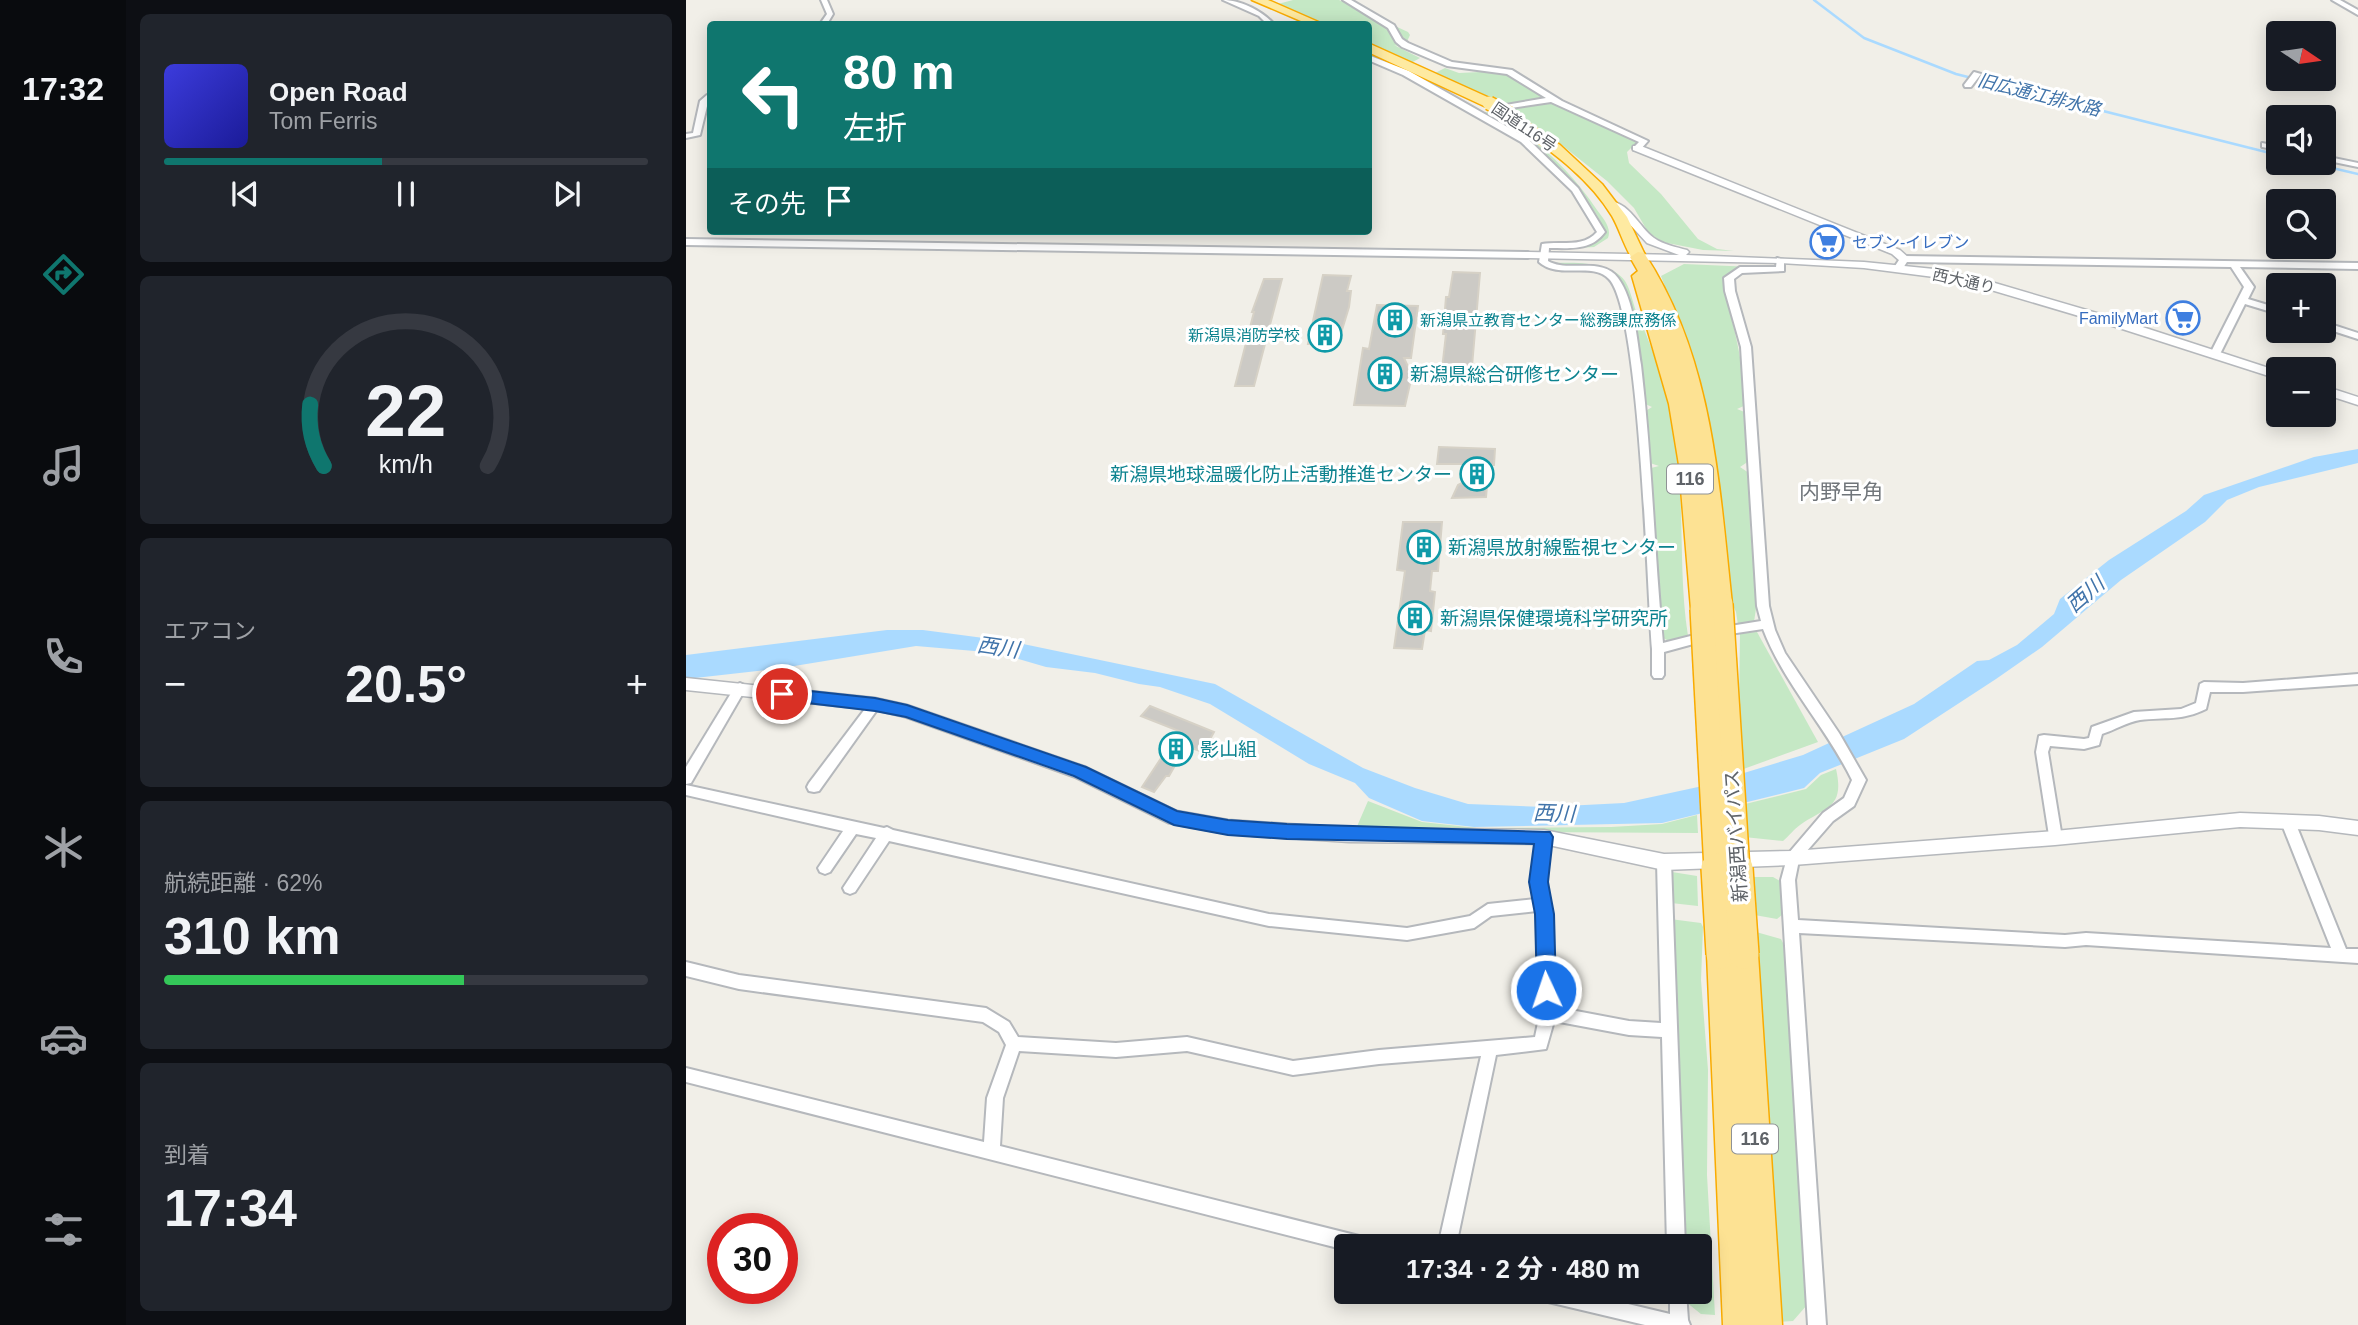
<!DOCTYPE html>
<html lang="ja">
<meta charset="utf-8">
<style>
:root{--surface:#171b24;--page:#20242c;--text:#f1f3f6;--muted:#9ea1a6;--line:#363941;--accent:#0f766e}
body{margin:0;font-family:Helvetica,"Noto Sans JP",sans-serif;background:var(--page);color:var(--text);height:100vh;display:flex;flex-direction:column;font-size:26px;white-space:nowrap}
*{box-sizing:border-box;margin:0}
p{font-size:23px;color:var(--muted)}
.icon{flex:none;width:38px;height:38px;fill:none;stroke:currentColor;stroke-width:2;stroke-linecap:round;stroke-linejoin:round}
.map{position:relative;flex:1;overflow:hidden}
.panel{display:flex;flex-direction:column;gap:14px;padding:14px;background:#0d0f14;width:560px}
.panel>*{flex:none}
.banner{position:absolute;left:21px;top:21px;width:665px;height:214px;border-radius:7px;box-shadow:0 4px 18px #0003;background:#0f766e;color:#fff;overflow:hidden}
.needle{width:46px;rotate:103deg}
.tools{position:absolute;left:1580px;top:21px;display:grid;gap:14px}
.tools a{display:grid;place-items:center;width:70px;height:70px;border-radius:7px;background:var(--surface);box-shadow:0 4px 18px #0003;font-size:35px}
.speed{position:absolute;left:21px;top:1213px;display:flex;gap:14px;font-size:35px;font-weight:700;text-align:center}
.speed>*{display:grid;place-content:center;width:91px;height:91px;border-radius:50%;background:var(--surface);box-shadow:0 4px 18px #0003;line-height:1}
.speed .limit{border:10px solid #d22;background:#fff;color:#111}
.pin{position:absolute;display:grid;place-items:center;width:60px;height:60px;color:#fff;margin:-30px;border:4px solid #fff;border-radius:50%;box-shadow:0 2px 7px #0007}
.me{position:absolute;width:77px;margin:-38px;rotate:357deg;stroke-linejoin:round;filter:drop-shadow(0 0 5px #0008)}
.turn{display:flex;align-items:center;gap:24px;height:147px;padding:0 21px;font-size:32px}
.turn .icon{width:91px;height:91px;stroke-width:2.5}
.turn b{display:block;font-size:49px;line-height:60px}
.then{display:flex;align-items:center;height:66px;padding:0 21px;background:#0003;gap:14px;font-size:26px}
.big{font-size:52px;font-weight:700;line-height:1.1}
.panel .tile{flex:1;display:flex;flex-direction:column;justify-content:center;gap:10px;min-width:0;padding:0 24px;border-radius:10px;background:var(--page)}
.panel .dial{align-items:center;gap:0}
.dial svg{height:182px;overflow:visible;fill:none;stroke:var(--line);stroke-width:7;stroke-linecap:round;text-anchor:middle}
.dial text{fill:var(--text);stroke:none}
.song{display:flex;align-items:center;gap:21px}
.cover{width:84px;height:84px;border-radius:10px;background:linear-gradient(135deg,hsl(240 70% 55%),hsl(240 70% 35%))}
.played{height:7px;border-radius:4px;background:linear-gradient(90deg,var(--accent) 45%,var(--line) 45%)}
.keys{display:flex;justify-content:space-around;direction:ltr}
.heat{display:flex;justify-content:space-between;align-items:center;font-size:38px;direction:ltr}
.charge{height:10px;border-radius:5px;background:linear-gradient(90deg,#34c759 62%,var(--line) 0)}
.trip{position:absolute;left:648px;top:1234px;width:378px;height:70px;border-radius:7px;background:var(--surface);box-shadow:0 4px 18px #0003;font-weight:700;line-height:70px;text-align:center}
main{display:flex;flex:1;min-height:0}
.menu{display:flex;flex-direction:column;width:126px;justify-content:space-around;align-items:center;background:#090b0e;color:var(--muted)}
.menu .icon{width:49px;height:49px}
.menu .active{color:var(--accent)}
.menu b{font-size:32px;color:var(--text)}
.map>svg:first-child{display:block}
.green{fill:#c5e8c5}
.water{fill:#aadaff}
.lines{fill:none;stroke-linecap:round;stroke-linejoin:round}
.stream{stroke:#aadaff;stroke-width:2.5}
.building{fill:#cccac5;stroke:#d6d1c6;stroke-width:2}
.minor-casing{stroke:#b5b8bc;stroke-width:4}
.tertiary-casing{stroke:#b5b8bc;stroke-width:3}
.trunk-casing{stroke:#f9ab00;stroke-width:3}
.motorway-casing{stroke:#f9ab00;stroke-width:3}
.minor{fill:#fff;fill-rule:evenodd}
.tertiary{fill:#fff;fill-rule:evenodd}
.trunk{fill:#feeaa1;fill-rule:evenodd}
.motorway{fill:#fde293;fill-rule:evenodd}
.trunk-bridge-casing{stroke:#f9ab00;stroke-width:16;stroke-linecap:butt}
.motorway-bridge-far1-casing{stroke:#f9ab00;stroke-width:26;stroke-linecap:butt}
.motorway-bridge-casing{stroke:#f9ab00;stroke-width:32;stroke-linecap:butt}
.trunk-bridge{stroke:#feeaa1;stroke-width:13}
.motorway-bridge-far1{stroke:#fde293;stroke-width:23}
.motorway-bridge{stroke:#fde293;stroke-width:29}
.route{fill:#1a73e8;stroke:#114b97;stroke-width:2}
.labels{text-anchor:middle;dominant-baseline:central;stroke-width:6;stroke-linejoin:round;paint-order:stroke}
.far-street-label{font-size:16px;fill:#5f6368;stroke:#fff}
.far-shop-label{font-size:16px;fill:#366cbe;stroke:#fff;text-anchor:start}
.far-culture-label{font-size:16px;fill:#0d838f;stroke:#fff;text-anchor:start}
.far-water-label{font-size:18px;font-style:italic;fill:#4174aa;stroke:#fff}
.shield{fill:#fff;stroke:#8f9295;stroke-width:2}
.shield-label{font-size:18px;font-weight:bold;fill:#5f6368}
.culture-label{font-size:19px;fill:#0d838f;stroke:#fff;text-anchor:start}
.street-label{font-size:19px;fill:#5f6368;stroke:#fff}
.neighbourhood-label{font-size:21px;fill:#70757a;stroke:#fff}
.water-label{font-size:21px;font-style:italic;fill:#4174aa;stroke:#fff}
</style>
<main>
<nav class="menu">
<b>17:32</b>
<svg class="icon active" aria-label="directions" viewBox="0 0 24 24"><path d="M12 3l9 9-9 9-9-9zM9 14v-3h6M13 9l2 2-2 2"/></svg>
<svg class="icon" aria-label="music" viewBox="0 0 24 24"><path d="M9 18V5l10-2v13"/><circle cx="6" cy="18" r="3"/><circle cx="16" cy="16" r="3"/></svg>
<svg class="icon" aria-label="phone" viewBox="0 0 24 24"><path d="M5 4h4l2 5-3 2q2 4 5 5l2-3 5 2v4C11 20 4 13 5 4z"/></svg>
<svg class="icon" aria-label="climate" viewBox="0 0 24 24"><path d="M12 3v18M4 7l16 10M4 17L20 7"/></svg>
<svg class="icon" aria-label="car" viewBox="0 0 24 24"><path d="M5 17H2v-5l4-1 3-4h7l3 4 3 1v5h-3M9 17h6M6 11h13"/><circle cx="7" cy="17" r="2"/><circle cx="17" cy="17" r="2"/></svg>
<svg class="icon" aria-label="filters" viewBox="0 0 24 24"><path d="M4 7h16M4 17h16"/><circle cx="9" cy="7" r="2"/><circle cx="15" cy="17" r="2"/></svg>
</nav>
<section class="panel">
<div class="tile">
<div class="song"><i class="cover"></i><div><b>Open Road</b><p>Tom Ferris</p></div></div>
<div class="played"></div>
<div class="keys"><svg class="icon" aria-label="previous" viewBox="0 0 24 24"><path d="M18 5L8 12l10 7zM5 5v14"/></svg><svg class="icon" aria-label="pause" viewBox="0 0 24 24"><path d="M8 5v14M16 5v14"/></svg><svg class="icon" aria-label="next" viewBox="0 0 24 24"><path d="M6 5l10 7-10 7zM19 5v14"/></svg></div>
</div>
<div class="tile dial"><svg viewBox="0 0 100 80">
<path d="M14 69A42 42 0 1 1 86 69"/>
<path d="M14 69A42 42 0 0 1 8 42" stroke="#0f766e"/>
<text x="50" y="56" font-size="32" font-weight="700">22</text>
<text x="50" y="72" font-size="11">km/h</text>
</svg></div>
<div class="tile"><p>エアコン</p>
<div class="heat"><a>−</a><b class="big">20.5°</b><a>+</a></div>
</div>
<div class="tile"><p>航続距離 · 62%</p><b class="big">310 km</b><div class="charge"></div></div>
<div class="tile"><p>到着</p><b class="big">17:34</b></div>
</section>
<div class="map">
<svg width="1672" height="1325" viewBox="0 0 1672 1325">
<rect width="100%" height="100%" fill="#f1efe8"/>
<g class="green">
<polygon points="607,0 653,0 722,32 724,35 718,48 708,45 734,58 725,63 683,45 682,24 635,24 588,5"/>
<polygon points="759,68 773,73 815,71 859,98 814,106 749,73"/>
<polygon points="866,101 884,112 952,141 941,152 943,163 975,194 1012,239 1031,249 1048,251 1017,250 976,242 962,232 948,208 921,181 862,134 820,109"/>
<path d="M803 112C848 136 883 168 911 210 917 218 926 228 922 238L908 247 893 248 905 245 918 235C921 213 857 152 838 138 825 129 809 121 795 113Z"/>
<path d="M863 263C885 263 924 260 939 281 945 290 947 305 952 316 974 363 987 412 992 465 998 522 993 579 1002 636L983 641 975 637 961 469 973 466 961 462 958 412 966 407 957 403C955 376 952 288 927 273 908 262 883 268 863 263Z"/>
<path d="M998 264 1067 267C1051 267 1038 271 1037 289 1049 327 1057 364 1060 405L1051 409 1061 413 1063 461 1054 467 1063 473 1064 527 1071 602 1068 622 1052 625 1050 612 1041 591 996 331 975 276Z"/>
<polygon points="1071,632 1132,742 1052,771 1054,633"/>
<path d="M1150 769C1159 808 1140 807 1114 825 1108 829 1103 836 1097 841L1058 837 1055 805 1120 789 1135 775Z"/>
<polygon points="682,801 736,822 791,828 925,827 976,824 1011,815 1012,833 669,831"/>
<polygon points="986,872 1011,876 1012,906 985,903 981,876"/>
<polygon points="1059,877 1087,877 1094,881 1097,914 1091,919 1063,914"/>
<polygon points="984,919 1015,923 1017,927 1015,980 1022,1070 1021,1175 1029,1315 1015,1314 1000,1302 998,1292 1013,1292 1013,1246 994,1246"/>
<polygon points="1063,930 1095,939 1099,947 1123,1294 1121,1305 1107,1321 1092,1322"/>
</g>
<polygon class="water" points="1672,449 1672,463 1573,487 1541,500 1519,522 1435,580 1356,647 1310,679 1218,739 1134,773 1118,788 976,823 788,827 736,821 683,798 669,783 623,764 524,704 474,687 453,684 409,673 360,667 312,653 230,646 90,669 0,679 0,655 201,630 237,630 328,642 529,684 677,768 729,788 782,804 859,807 938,803 1012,787 1117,755 1228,704 1291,661 1303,660 1331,645 1368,614 1374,599 1423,560 1500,511 1518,495 1628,457"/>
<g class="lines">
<g class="stream">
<polyline points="1128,0 1178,38 1270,74 1592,155"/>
<polyline points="1625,163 1672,174"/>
</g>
</g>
<g class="building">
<polygon points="767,272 794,273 785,378 755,378 760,334 757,334 760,297 763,297"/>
<polygon points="637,275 665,276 661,291 665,291 663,307 652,343 622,344"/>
<polygon points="578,279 596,279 568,386 549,386 568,312 566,312"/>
<polygon points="691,305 732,306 725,358 718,358 726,375 719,406 668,405 677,348 683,349"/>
<polygon points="753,447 809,449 808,465 803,465 800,497 766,498 772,485 778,482 780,464 751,464"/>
<polygon points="717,522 756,522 752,571 746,571 744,591 749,592 745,631 739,630 736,649 708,648 719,571 711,570"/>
<polygon points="464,706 528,732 517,752 500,746 483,776 480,776 468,792 456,787 493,731 455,716"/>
</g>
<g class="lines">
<defs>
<g id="minor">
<polygon points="135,0 141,0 147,14 141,24 134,24 141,14"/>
<path d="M537 0C555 0 576 11 588 24H581L573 16Z"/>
<polygon points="657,0 665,0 708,25 716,39 722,43 766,62 826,70 876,101 962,141 954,150 948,150 947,148 953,142 865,102 805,111 805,107 808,107 860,98 821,74 761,66 716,47 710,42 702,28"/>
<polygon points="1646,0 1654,0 1672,10 1672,15"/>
<path d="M682 55 723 71 841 138 892 188 919 232C905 251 885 248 863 248L862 261C882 273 916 256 932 278 948 299 951 340 955 365 966 458 968 551 977 643L1044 626 1075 621 1071 606 1055 347 1039 291 1038 278 1054 267H1090L1091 258 1098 260V271L1056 273 1048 279 1049 291 1065 347 1083 606 1089 630 1099 653 1153 733 1180 780 1168 806 1147 821 1113 860 1109 880 1112 920 1379 935 1400 933 1645 948 1595 822 1597 818 1602 816 1607 818 1609 822 1660 949H1672V963L1400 945 1379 947 1113 933 1140 1325H1122L1095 880 1102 854 1137 813 1158 798 1166 780C1140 727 1098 684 1077 629L1044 634 978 652V675L976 678H968L966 675V649C961 589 954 311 923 279 906 261 873 280 853 262L856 244C875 241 897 248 911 232L886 191 835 142 717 75 682 60Z"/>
<polygon points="1288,72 1295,74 1285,87 1279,87 1278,85"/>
<polygon points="21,95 24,95 24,100 22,102 14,135 0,138 0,134 7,133 14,101"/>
<polygon points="1576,143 1592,146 1592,150 1576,147"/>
<polygon points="1638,156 1672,163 1672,167 1638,160"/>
<polygon points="0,239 842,252 846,255 842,258 0,245"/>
<polygon points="1218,256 1672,263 1672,269 1554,267 1568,287 1562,299 1592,308 1592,314 1559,304 1534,354 1529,357 1524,354 1558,287 1545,267 1221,262 1215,271 1209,271 1207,269 1215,257"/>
<polygon points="1638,322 1672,333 1672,339 1638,328"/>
<path d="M1672 674V684L1557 692H1524L1520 709C1496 721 1479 717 1454 720 1441 722 1429 730 1416 734L1413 745 1398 749 1364 746 1362 752 1376 838 1374 842 1369 844 1364 842 1350 752 1353 736 1358 735 1398 739 1403 738 1406 727 1448 712 1495 709 1510 703 1514 684 1518 682 1557 683Z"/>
<polygon points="54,683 58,685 60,688 5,783 0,784 0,767 50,685"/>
<polygon points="189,699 193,701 195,704 193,707 133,791 128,792 123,791 121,787 123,783 185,701"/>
<polygon points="0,785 198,828 201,827 207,830 583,914 721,928 784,916 802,904 849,899 846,882 851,837 853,833 858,831 863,833 865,837 860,882 866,914 869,1007 943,1021 975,1023 971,862 973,858 978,856 983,858 985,862 999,1246 981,1246 976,1037 943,1035 868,1021 860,1049 810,1055 770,1246 752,1246 795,1056 693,1064 607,1075 501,1051 430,1057 333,1051 317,1098 314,1146 677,1237 683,1240 686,1246 660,1246 660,1250 0,1082 0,1068 298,1142 301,1098 320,1045 313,1032 297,1022 53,989 0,976 0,962 53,975 300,1008 323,1022 332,1037 430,1043 501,1037 607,1061 693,1050 849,1037 854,1013 851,911 805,916 788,928 721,940 583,926 203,841 169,892 164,894 159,892 157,888 190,838 170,834 144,872 139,874 134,872 132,868 157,831 0,795"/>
<polygon points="849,1292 892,1292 984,1314 984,1292 1000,1292 1002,1320 1004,1325 959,1325 858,1301 852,1298"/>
</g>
<g id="tertiary">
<polygon points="947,146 955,146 1214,250 1224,259 1214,261 1206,254 947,150"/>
<path d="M919 201C942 199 952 226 968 238 978 245 990 247 1001 250L1003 252 1000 255 1178 262 1248 269 1302 281 1438 321 1592 371V379L1430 327 1295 287 1248 277 1178 268 1094 263 842 258 836 255 842 252 993 255 961 243 937 217 919 205Z"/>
<polygon points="1638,386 1672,397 1672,405 1638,394"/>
<polygon points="0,678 189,698 221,705 400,767 491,811 542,820 663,828 858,830 978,854 1107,851 1369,831 1554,813 1633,816 1672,821 1672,835 1633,830 1554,827 1369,845 1107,865 978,870 858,844 663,842 542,834 482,823 388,777 219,717 189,710 0,690"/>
</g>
<g id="trunk">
<polygon points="566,0 582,0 637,24 622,24"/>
<polygon points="682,43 808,100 810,103 803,107 798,106 682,52"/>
<path d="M823 110 874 145 916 184 941 217 960 257 957 260H947C938 246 934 230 926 216 901 174 857 146 818 117L816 114Z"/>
</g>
<g id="motorway">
<path d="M952 252 958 253C1027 357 1033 484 1046 604L1043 610 1035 612 1027 609 1024 615 1016 617 1008 615 1005 609 993 465 983 404 946 276 952 271 944 257Z"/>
<polygon points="1035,942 1045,945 1046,950 1048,945 1058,942 1068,945 1072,954 1096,1325 1037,1325 1021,954 1025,945"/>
</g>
</defs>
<use href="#minor" class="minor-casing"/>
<use href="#tertiary" class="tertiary-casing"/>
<use href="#trunk" class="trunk-casing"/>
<use href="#motorway" class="motorway-casing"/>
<use href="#minor" class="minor"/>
<use href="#tertiary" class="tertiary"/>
<use href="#trunk" class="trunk"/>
<use href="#motorway" class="motorway"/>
<defs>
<polyline id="trunk-bridge" points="803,103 823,114"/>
<g id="motorway-bridge-far1">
<polyline points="1035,604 1052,870"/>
<polyline points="1016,609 1030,870"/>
</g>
<g id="motorway-bridge">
<polyline points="1030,868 1035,954"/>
<polyline points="1052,868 1058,954"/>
</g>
</defs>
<use href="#trunk-bridge" class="trunk-bridge-casing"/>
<use href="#motorway-bridge-far1" class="motorway-bridge-far1-casing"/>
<use href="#motorway-bridge" class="motorway-bridge-casing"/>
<use href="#trunk-bridge" class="trunk-bridge"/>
<use href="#motorway-bridge-far1" class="motorway-bridge-far1"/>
<use href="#motorway-bridge" class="motorway-bridge"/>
</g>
<polygon class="route" points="96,688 189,698 221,705 400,767 491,811 542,820 601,824 864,832 867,837 862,882 868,914 870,990 867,996 860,999 853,996 851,990 849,914 843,882 848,844 601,839 542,835 488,825 388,776 220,717 189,711 96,700 88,694"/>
<defs>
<symbol id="supermarket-ring" viewBox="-11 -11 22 22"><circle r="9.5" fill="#fff" stroke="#3f7fe0" stroke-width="1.5"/><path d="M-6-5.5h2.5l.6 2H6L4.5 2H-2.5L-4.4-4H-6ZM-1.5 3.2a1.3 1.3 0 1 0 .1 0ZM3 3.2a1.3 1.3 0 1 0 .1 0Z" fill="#3f7fe0"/></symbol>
<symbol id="building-ring" viewBox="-11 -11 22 22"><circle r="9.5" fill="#fff" stroke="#0f9aa8" stroke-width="1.5"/><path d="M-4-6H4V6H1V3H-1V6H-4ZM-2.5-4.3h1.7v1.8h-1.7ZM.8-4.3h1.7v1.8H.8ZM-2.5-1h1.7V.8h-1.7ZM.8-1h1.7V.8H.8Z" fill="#0f9aa8"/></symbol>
</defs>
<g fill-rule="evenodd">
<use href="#supermarket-ring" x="1122" y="223" width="38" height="38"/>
<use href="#supermarket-ring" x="1478" y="299" width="38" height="38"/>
<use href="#building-ring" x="690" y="301" width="38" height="38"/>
<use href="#building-ring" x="620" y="316" width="38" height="38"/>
<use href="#building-ring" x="680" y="355" width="38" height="38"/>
<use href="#building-ring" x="772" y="455" width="38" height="38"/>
<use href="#building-ring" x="719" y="528" width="38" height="38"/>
<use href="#building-ring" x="710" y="599" width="38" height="38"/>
<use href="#building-ring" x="471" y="730" width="38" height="38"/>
</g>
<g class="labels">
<g class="far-street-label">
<text transform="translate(838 127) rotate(34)">国道116号</text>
<text transform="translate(1278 281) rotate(13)">西大通り</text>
</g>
<g class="far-shop-label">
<text x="1166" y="242">セブン-イレブン</text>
<text x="1472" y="318" text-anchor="end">FamilyMart</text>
</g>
<g class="far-culture-label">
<text x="734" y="320">新潟県立教育センター総務課庶務係</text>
<text x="614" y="335" text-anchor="end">新潟県消防学校</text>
</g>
<g class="far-water-label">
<text transform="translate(1353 95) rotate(14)">旧広通江排水路</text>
</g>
<g class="shield">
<rect x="981" y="464.5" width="46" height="29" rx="5"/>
<rect x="1046" y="1124.5" width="46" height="29" rx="5"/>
</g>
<g class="shield-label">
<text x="1004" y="479">116</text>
<text x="1069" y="1139">116</text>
</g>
<g class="culture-label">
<text x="724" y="374">新潟県総合研修センター</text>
<text x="766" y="474" text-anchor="end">新潟県地球温暖化防止活動推進センター</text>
<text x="762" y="547">新潟県放射線監視センター</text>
<text x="754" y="618">新潟県保健環境科学研究所</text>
<text x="514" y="749">影山組</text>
</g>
<g class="street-label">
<text transform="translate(1050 836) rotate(-94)">新潟西バイパス</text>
</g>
<g class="neighbourhood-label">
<text x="1155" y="491">内野早角</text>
</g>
<g class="water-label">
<text transform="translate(1399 594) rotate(-41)">西川</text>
<text transform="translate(312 647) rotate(8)">西川</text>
<text transform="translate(868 813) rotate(2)">西川</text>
</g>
</g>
</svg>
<div class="tools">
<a><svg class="needle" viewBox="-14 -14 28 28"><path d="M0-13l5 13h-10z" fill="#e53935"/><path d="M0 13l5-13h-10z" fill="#9ea1a6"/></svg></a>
<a><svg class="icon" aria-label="sound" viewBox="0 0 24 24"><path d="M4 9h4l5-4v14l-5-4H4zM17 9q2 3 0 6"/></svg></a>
<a><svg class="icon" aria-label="search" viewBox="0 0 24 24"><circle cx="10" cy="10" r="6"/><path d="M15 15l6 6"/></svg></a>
<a>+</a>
<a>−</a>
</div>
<div class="speed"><div class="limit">30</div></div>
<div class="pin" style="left:96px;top:694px;background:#d93025"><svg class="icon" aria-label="arrive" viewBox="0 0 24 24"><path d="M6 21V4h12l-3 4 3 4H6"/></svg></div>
<svg class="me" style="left:860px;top:990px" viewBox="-20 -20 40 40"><circle r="17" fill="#1a73e8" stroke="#fff" stroke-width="3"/><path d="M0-11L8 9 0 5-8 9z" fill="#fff"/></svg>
<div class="trip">17:34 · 2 分 · 480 m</div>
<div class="banner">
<div class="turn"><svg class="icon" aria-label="left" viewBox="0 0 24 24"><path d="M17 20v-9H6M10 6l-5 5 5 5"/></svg><div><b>80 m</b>左折</div></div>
<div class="then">その先<svg class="icon" aria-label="arrive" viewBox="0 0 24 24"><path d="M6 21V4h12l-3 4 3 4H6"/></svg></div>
</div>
</div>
</main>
